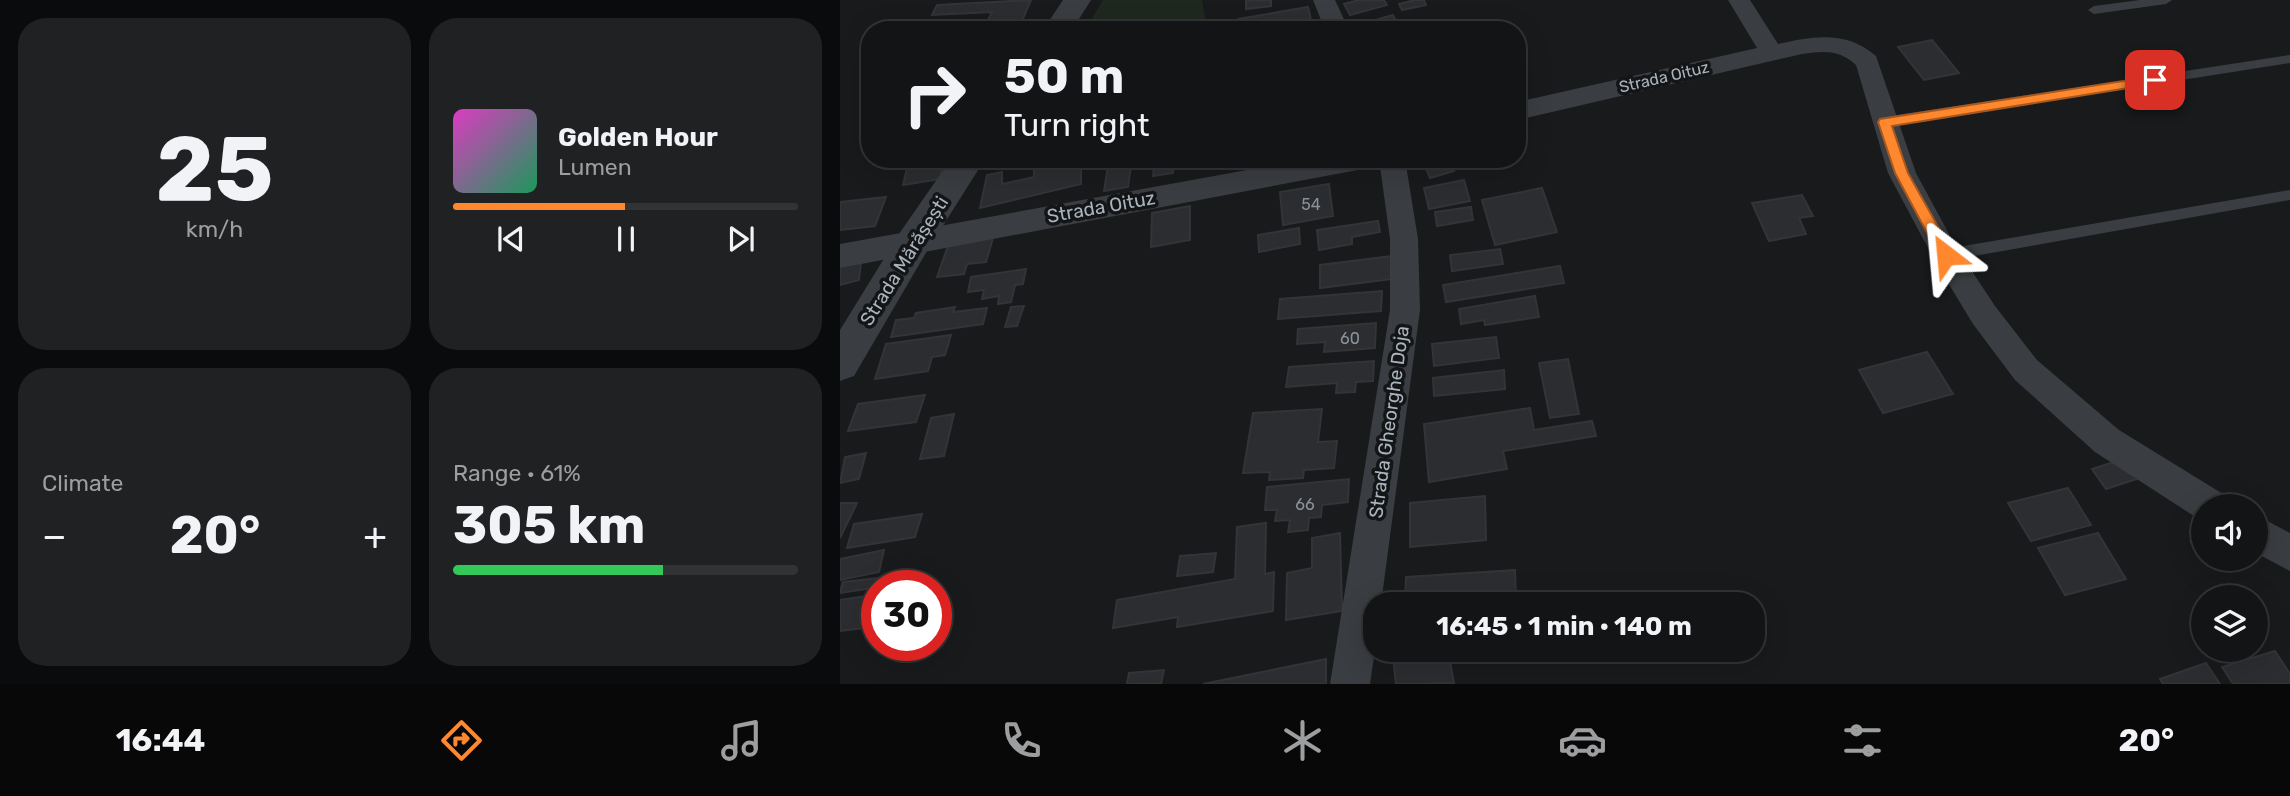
<!DOCTYPE html>
<meta charset="utf-8">
<style>
:root{--surface:#131415;--page:#202122;--text:#f1f3f6;--muted:#9d9ea0;--line:#323334;--accent:#ff872e}
body{margin:0;font-family:Rubik,sans-serif;background:var(--page);color:var(--text);height:100vh;display:flex;flex-direction:column;font-size:26px;white-space:nowrap}
*{box-sizing:border-box;margin:0}
p{font-size:23px;color:var(--muted)}
.icon{flex:none;width:38px;height:38px;fill:none;stroke:currentColor;stroke-width:2;stroke-linecap:round;stroke-linejoin:round}
.map{position:relative;flex:1;overflow:hidden}
.side{display:flex;flex-direction:column;gap:18px;padding:18px;background:#0a0b0c;width:840px}
.side>*{flex:none}
.top-card{position:absolute;left:21px;top:21px;width:665px;height:147px;border-radius:28px;box-shadow:0 7px 28px #0002,0 0 0 2px var(--line);background:#131415;color:var(--text);overflow:hidden}
.fabs{position:absolute;left:1351px;top:494px;display:grid;gap:14px}
.fabs a{display:grid;place-items:center;width:77px;height:77px;border-radius:50%;background:var(--surface);box-shadow:0 7px 28px #0002,0 0 0 2px var(--line);font-size:35px}
.speed{position:absolute;left:21px;top:570px;display:flex;gap:14px;font-size:35px;font-weight:700;text-align:center}
.speed>*{display:grid;place-content:center;width:91px;height:91px;border-radius:50%;background:var(--surface);box-shadow:0 7px 28px #0002,0 0 0 2px var(--line);line-height:1}
.speed .limit{border:10px solid #d22;background:#fff;color:#111}
.pin{position:absolute;display:grid;place-items:center;width:60px;height:60px;color:#fff;margin:-30px;border-radius:14px;box-shadow:0 4px 10px #0006}
.me{position:absolute;width:77px;margin:-38px;rotate:331deg;stroke-linejoin:round;filter:drop-shadow(0 0 5px #0008)}
.turn{display:flex;align-items:center;gap:24px;height:147px;padding:0 28px;font-size:32px}
.turn .icon{width:91px;height:91px;stroke-width:2.5}
.turn b{display:block;font-size:49px;line-height:60px}
.big{font-size:52px;font-weight:700;line-height:1.1}
.side .card{flex:1;display:flex;flex-direction:column;justify-content:center;gap:10px;min-width:0;padding:0 24px;border-radius:28px;background:var(--page)}
.side .dial{align-items:center;gap:0}
.dial b{font-size:91px;line-height:1}
.song{display:flex;align-items:center;gap:21px}
.cover{width:84px;height:84px;border-radius:10px;background:linear-gradient(135deg,hsl(310 70% 55%),hsl(150 70% 35%))}
.played{height:7px;border-radius:4px;background:linear-gradient(90deg,var(--accent) 50%,var(--line) 50%)}
.keys{display:flex;justify-content:space-around;direction:ltr}
.heat{display:flex;justify-content:space-between;align-items:center;font-size:38px;direction:ltr}
.charge{height:10px;border-radius:5px;background:linear-gradient(90deg,#34c759 61%,var(--line) 0)}
.side .tiles{flex:1;display:grid;gap:18px;grid-template-columns:repeat(2,1fr)}
.trip{position:absolute;left:523px;top:592px;width:402px;height:70px;border-radius:28px;background:var(--surface);box-shadow:0 7px 28px #0002,0 0 0 2px var(--line);font-weight:700;line-height:70px;text-align:center}
.menu{display:flex;height:112px;justify-content:space-around;align-items:center;background:#080808;color:var(--muted)}
.menu .icon{width:49px;height:49px}
.menu .active{color:var(--accent)}
.menu b{font-size:32px;color:var(--text)}
main{display:flex;flex:1;min-height:0}
.map>svg:first-child{display:block}
.green{fill:#1f281e}
.building{fill:#2c2d30;stroke:#333438;stroke-width:2}
.lines{fill:none;stroke-linecap:round;stroke-linejoin:round}
.service{fill:#3a3d41;fill-rule:evenodd}
.minor{fill:#3a3d41;fill-rule:evenodd}
.tertiary{fill:#3a3d41;fill-rule:evenodd}
.route{fill:#ff872e;stroke:#a6581e;stroke-width:2}
.labels{text-anchor:middle;dominant-baseline:central;stroke-width:7;stroke-linejoin:round;paint-order:stroke}
.far-street-label{font-size:16px;fill:#aab4bd;stroke:#141517}
.number-label{font-size:16px;fill:#8a9299}
.street-label{font-size:19px;fill:#aab4bd;stroke:#141517}
</style>
<main>
<section class="side">
<div class="tiles">
<div class="card dial"><b>25</b><p>km/h</p></div>
<div class="card">
<div class="song"><i class="cover"></i><div><b>Golden Hour</b><p>Lumen</p></div></div>
<div class="played"></div>
<div class="keys"><svg class="icon" aria-label="previous" viewBox="0 0 24 24"><path d="M18 5L8 12l10 7zM5 5v14"/></svg><svg class="icon" aria-label="pause" viewBox="0 0 24 24"><path d="M8 5v14M16 5v14"/></svg><svg class="icon" aria-label="next" viewBox="0 0 24 24"><path d="M6 5l10 7-10 7zM19 5v14"/></svg></div>
</div>
<div class="card"><p>Climate</p>
<div class="heat"><a>−</a><b class="big">20°</b><a>+</a></div>
</div>
<div class="card"><p>Range · 61%</p><b class="big">305 km</b><div class="charge"></div></div>
</div>
</section>
<div class="map">
<svg width="1450" height="684" viewBox="0 0 1450 684">
<rect width="100%" height="100%" fill="#191a1c"/>
<polygon class="green" points="263,0 362,0 367,30 245,30"/>
<g class="building">
<polygon points="191,0 182,21 147,22 152,12 92,15 97,5"/>
<polygon points="406,0 431,0 431,6 406,9"/>
<polygon points="519,0 544,0 547,5 510,15 504,4"/>
<polygon points="575,0 584,0 586,5 562,10 559,4"/>
<polygon points="468,7 472,24 443,30 425,30 423,22 399,27 398,19"/>
<polygon points="553,15 561,30 524,30 522,24"/>
<polygon points="1092,40 1119,73 1084,80 1058,47"/>
<polygon points="104,159 100,179 63,185 68,164"/>
<polygon points="233,159 241,159 241,184 140,208 147,175 162,172 162,184 194,177 194,168"/>
<polygon points="269,159 292,159 288,187 264,191"/>
<polygon points="303,159 334,159 333,173 313,176 314,164 303,166"/>
<polygon points="582,159 618,159 610,161 614,171 590,178"/>
<polygon points="624,180 630,201 589,209 584,188"/>
<polygon points="489,184 493,216 443,225 440,192"/>
<polygon points="702,188 717,232 655,245 642,200"/>
<polygon points="962,195 973,216 959,218 966,234 929,241 912,203"/>
<polygon points="46,197 35,226 0,230 0,202"/>
<polygon points="350,206 350,240 311,247 312,213"/>
<polygon points="631,207 633,220 597,226 595,212"/>
<polygon points="538,221 540,232 512,237 512,244 479,250 477,230"/>
<polygon points="459,228 460,244 419,252 418,235"/>
<polygon points="153,238 146,262 127,264 124,274 97,277 109,243"/>
<polygon points="660,249 663,264 612,271 610,255"/>
<polygon points="551,256 553,279 480,288 480,265"/>
<polygon points="21,262 19,280 0,285 0,267"/>
<polygon points="720,266 724,283 606,302 603,285"/>
<polygon points="186,269 183,284 175,285 171,302 158,304 159,296 142,299 144,290 128,292 131,277"/>
<polygon points="542,291 541,311 438,319 440,299"/>
<polygon points="695,296 699,317 645,325 644,320 621,324 619,309"/>
<polygon points="184,306 177,326 165,327 171,307"/>
<polygon points="115,307 113,312 147,308 143,324 51,337 56,320 74,318 76,313"/>
<polygon points="536,323 535,348 484,352 485,342 457,344 458,329"/>
<polygon points="111,335 105,355 92,357 88,371 35,379 46,344"/>
<polygon points="656,337 659,358 594,366 592,344"/>
<polygon points="1087,352 1113,394 1043,413 1019,370"/>
<polygon points="728,359 739,414 710,418 699,363"/>
<polygon points="534,361 533,381 516,382 515,392 496,393 497,383 446,387 449,367"/>
<polygon points="664,370 665,389 594,396 593,378"/>
<polygon points="85,395 76,422 8,431 18,404"/>
<polygon points="690,408 694,430 752,421 756,436 663,451 667,469 589,482 584,424"/>
<polygon points="482,409 478,442 497,441 494,468 464,470 463,478 429,480 430,472 403,473 413,413"/>
<polygon points="114,414 104,456 80,459 91,418"/>
<polygon points="26,453 19,479 0,483 5,457"/>
<polygon points="1283,459 1297,479 1266,489 1252,469"/>
<polygon points="509,479 508,502 482,505 481,517 469,518 468,530 448,532 450,520 435,521 437,510 425,510 427,487"/>
<polygon points="1228,488 1251,525 1191,541 1168,503"/>
<polygon points="645,496 646,540 570,547 570,503"/>
<polygon points="0,503 17,503 0,538"/>
<polygon points="82,514 75,537 7,548 14,524"/>
<polygon points="426,523 425,574 434,572 433,611 337,627 338,617 273,628 277,600 395,579 397,527"/>
<polygon points="500,533 502,611 446,620 447,573 472,568 472,538"/>
<polygon points="1258,533 1286,579 1225,595 1198,548"/>
<polygon points="1363,539 1363,558 1378,558 1365,562 1351,542"/>
<polygon points="44,550 39,572 0,580 0,559"/>
<polygon points="376,553 373,572 337,576 340,556"/>
<polygon points="675,570 676,604 565,604 566,577"/>
<polygon points="48,577 45,586 0,593 3,582"/>
<polygon points="33,595 23,628 0,631 0,600"/>
<polygon points="552,649 616,649 608,651 614,683 556,684"/>
<polygon points="1435,651 1450,674 1450,684 1393,684 1382,667"/>
<polygon points="486,659 486,684 363,684"/>
<polygon points="1366,663 1380,684 1323,684 1320,679"/>
<polygon points="324,670 321,684 287,684 289,673"/>
</g>
<g class="lines">
<g class="service">
<polygon points="1300,0 1332,0 1326,4 1254,14 1248,10 1254,6"/>
<polygon points="1450,55 1450,63 1044,127 1038,122 1044,117"/>
<polygon points="1450,190 1450,200 1106,261 1099,255 1106,249"/>
</g>
<g class="minor">
<polygon points="473,0 495,0 509,30 485,30"/>
<path d="M888 0H910L938 44C973 36 1007 30 1036 56L1076 173 1116 247 1155 306 1197 360 1279 430 1383 494 1388 506H1363V520L1357 518 1255 452 1175 380 1133 324 1096 263 1048 173 1016 65C999 49 983 51 962 54L677 120V102L917 48Z"/>
<polygon points="468,159 536,159 533,166 523,169 0,268 0,244"/>
<polygon points="539,159 565,159 578,239 580,310 541,604 536,604 536,643 530,684 490,684 550,310 550,239"/>
<polygon points="1416,515 1450,533 1450,571 1416,553"/>
</g>
<g class="tertiary">
<polygon points="223,0 251,0 232,30 203,30"/>
<polygon points="111,159 145,159 87,251 14,376 0,381 0,330 61,231"/>
</g>
</g>
<polygon class="route" points="1315,76 1321,80 1319,83 1052,126 1068,173 1114,255 1112,259 1101,259 1055,173 1038,122 1040,119"/>
<g class="labels">
<g class="far-street-label">
<text transform="translate(824 77) rotate(-13)">Strada Oituz</text>
</g>
<g class="number-label">
<text x="471" y="204">54</text>
<text x="510" y="338">60</text>
<text x="465" y="504">66</text>
</g>
<g class="street-label">
<text transform="translate(261 207) rotate(-10)">Strada Oituz</text>
<text transform="translate(64 261) rotate(-58)">Strada Mărășești</text>
<text transform="translate(549 422) rotate(-82)">Strada Gheorghe Doja</text>
</g>
</g>
</svg>
<div class="fabs">
<a><svg class="icon" aria-label="sound" viewBox="0 0 24 24"><path d="M4 9h4l5-4v14l-5-4H4zM17 9q2 3 0 6"/></svg></a>
<a><svg class="icon" aria-label="layers" viewBox="0 0 24 24"><path d="M12 4l9 5-9 5-9-5zM3 14l9 5 9-5"/></svg></a>
</div>
<div class="speed"><div class="limit">30</div></div>
<div class="pin" style="left:1315px;top:80px;background:#d93025"><svg class="icon" aria-label="arrive" viewBox="0 0 24 24"><path d="M6 21V4h12l-3 4 3 4H6"/></svg></div>
<svg class="me" style="left:1106px;top:255px" viewBox="-20 -20 40 40"><path d="M0-17L14 15 0 8-14 15z" fill="#ff872e" stroke="#fff" stroke-width="4"/></svg>
<div class="trip">16:45 · 1 min · 140 m</div>
<div class="top-card">
<div class="turn"><svg class="icon" aria-label="right" viewBox="0 0 24 24"><path d="M7 20v-9h11M14 6l5 5-5 5"/></svg><div><b>50 m</b>Turn right</div></div>
</div>
</div>
</main>
<nav class="menu">
<b>16:44</b>
<svg class="icon active" aria-label="directions" viewBox="0 0 24 24"><path d="M12 3l9 9-9 9-9-9zM9 14v-3h6M13 9l2 2-2 2"/></svg>
<svg class="icon" aria-label="music" viewBox="0 0 24 24"><path d="M9 18V5l10-2v13"/><circle cx="6" cy="18" r="3"/><circle cx="16" cy="16" r="3"/></svg>
<svg class="icon" aria-label="phone" viewBox="0 0 24 24"><path d="M5 4h4l2 5-3 2q2 4 5 5l2-3 5 2v4C11 20 4 13 5 4z"/></svg>
<svg class="icon" aria-label="climate" viewBox="0 0 24 24"><path d="M12 3v18M4 7l16 10M4 17L20 7"/></svg>
<svg class="icon" aria-label="car" viewBox="0 0 24 24"><path d="M5 17H2v-5l4-1 3-4h7l3 4 3 1v5h-3M9 17h6M6 11h13"/><circle cx="7" cy="17" r="2"/><circle cx="17" cy="17" r="2"/></svg>
<svg class="icon" aria-label="filters" viewBox="0 0 24 24"><path d="M4 7h16M4 17h16"/><circle cx="9" cy="7" r="2"/><circle cx="15" cy="17" r="2"/></svg>
<b>20°</b>
</nav>
